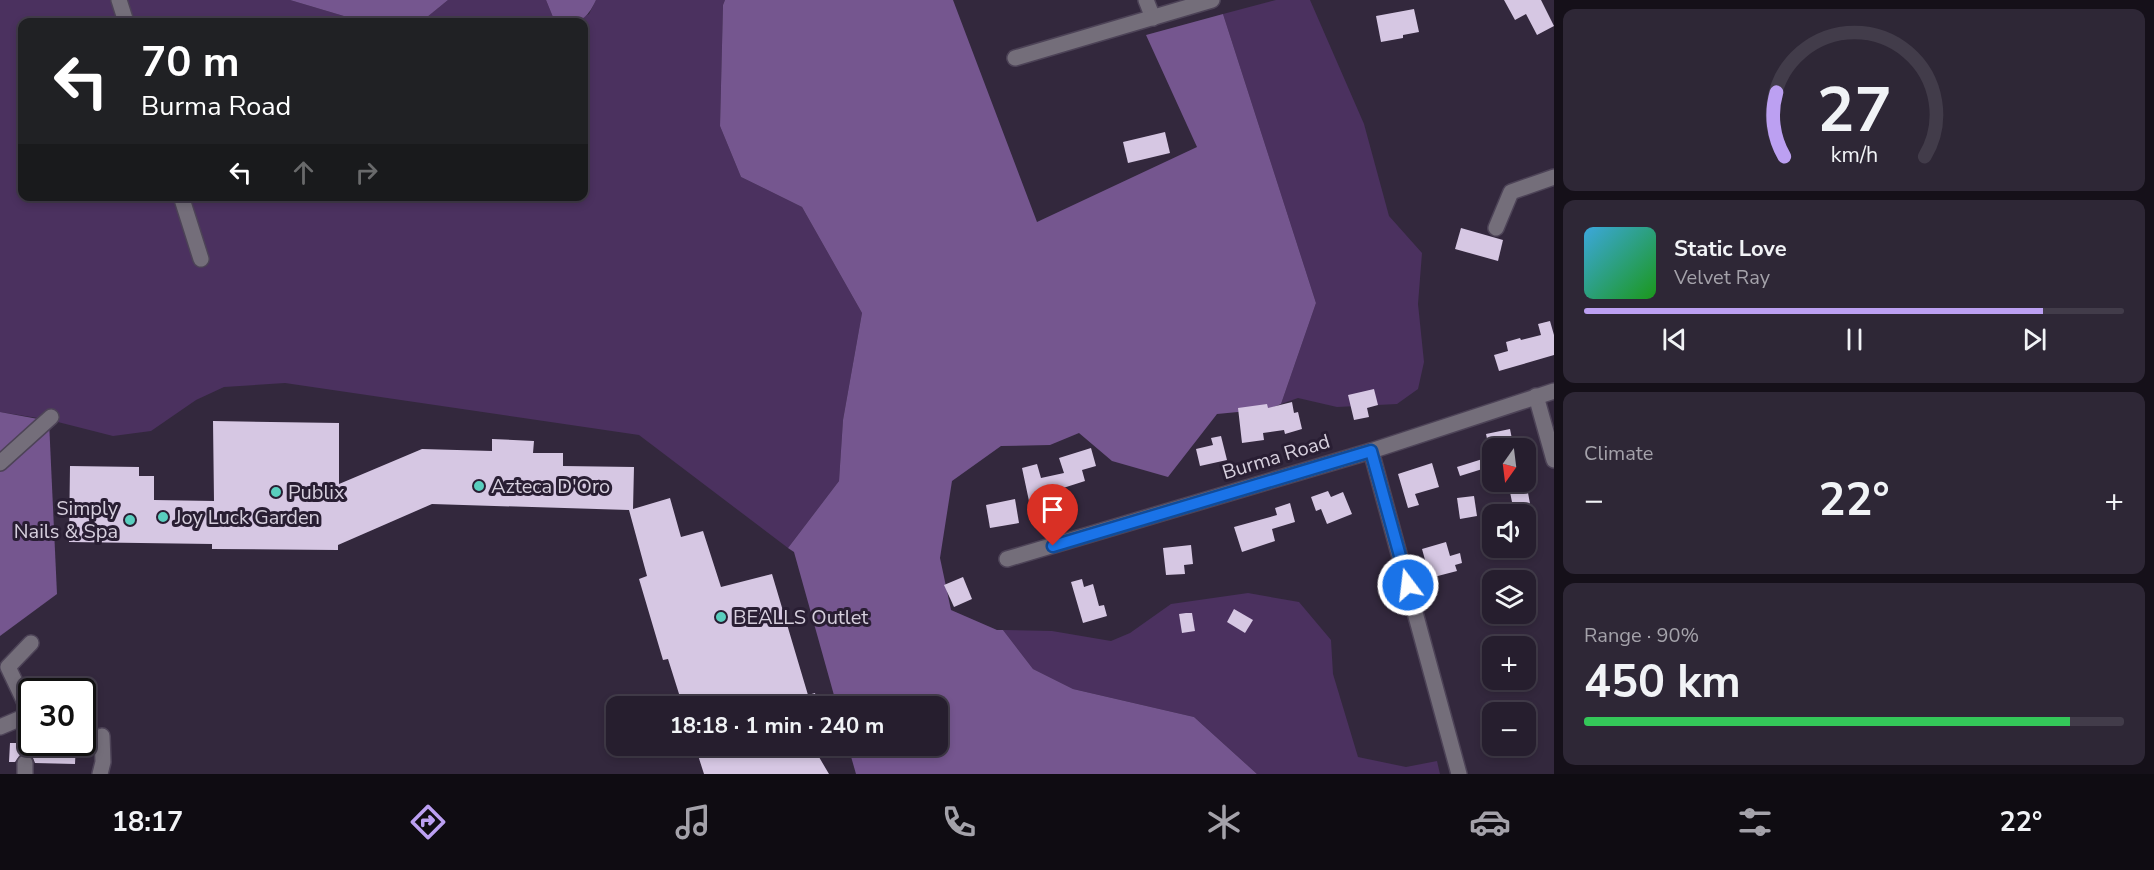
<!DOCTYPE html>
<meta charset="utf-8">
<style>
:root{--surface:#261e2e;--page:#2e2736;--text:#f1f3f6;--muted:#a4a2aa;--line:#423c4a;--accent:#bca0f2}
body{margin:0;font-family:"Nunito Sans",sans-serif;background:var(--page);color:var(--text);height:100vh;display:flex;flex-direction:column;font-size:22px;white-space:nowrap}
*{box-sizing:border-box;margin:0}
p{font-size:20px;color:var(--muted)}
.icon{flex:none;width:33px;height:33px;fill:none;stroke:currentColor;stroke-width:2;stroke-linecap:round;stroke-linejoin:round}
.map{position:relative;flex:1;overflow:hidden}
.sheet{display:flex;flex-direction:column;gap:9px;padding:9px;background:#151019;width:600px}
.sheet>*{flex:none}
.guide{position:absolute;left:18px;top:18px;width:570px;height:183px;border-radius:12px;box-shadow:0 3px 9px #0003,0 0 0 2px var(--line);background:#202124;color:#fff;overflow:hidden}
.needle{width:39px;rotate:194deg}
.fabs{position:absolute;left:1482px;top:438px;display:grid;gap:12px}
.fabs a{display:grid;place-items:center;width:54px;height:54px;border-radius:12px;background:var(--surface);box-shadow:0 3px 9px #0003,0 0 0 2px var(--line);font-size:30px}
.speed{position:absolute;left:18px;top:678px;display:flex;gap:12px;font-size:30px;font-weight:700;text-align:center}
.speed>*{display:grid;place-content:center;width:78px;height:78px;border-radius:50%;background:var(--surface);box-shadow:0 3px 9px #0003,0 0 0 2px var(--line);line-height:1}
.speed .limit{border:3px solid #111;border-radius:9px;background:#fff;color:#111}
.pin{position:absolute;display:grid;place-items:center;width:51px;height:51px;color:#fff;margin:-62px -26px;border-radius:50% 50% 50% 0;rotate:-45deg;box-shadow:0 0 6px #0007}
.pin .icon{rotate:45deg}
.me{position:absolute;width:66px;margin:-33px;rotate:345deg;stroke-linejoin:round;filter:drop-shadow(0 0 4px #0008)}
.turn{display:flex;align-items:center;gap:21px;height:126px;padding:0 24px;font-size:27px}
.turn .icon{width:78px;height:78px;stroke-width:2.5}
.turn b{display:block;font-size:42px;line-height:51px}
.lanes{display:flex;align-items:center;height:57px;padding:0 24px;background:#0003;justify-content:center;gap:30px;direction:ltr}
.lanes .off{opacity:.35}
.big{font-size:45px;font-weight:700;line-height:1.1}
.sheet .widget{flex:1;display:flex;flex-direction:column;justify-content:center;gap:9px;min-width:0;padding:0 21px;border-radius:12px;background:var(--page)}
.sheet .dial{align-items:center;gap:0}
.dial svg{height:156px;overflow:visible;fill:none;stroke:var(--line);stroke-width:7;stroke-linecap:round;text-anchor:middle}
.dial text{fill:var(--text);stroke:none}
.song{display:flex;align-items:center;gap:18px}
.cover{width:72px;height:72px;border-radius:9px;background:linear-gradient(135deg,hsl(200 70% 55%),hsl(120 70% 35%))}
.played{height:6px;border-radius:3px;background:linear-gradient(90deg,var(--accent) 85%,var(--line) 85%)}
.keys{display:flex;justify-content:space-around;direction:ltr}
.heat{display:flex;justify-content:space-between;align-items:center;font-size:33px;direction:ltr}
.charge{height:9px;border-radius:4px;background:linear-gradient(90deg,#34c759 90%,var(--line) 0)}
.trip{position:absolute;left:606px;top:696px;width:342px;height:60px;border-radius:12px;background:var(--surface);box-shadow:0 3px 9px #0003,0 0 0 2px var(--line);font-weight:700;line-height:60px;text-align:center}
.tab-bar{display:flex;height:96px;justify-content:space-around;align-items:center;background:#0f0c12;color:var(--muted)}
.tab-bar .icon{width:42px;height:42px}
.tab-bar .selected{color:var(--accent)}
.tab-bar b{font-size:27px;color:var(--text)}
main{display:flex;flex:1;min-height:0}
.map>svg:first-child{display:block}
.green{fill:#4b315f}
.forest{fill:#75568f}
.building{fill:#d6c7e3}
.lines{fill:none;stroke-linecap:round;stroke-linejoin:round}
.minor-casing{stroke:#4d4357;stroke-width:18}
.minor{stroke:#746e7a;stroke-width:15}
.route-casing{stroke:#114b97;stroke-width:15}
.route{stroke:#1a73e8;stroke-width:10}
.poi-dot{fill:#59cebe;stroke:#291e33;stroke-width:2}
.labels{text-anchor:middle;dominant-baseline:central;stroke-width:6;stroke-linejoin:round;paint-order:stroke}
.street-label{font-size:20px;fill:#d6cfdd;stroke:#291e33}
.poi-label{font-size:20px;fill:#d6cfdd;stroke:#291e33;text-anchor:start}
</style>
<main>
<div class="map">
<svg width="1554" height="774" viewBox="0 0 1554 774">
<rect width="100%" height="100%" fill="#33283d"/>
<g class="green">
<polygon points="0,0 290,0 364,22 22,22 22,196 584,196 584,22 575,22 589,14 596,0 725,0 723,5 720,126 741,177 802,207 862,313 843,420 839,481 788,548 639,435 285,383 224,387 196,400 151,431 113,436 50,420 0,412"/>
<polygon points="448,0 546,0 555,22 421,22"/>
<polygon points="1276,0 1310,0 1364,124 1389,216 1422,253 1418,304 1424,362 1418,389 1397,404 1337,407 1298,398 1281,404 1316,303 1223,14"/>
<polygon points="1248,593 1299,602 1331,640 1333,674 1358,757 1406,767 1437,761 1440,774 1257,774 1194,717 1073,689 1033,669 1003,630 1052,631 1111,641 1130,633 1171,604"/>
</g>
<g class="forest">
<polygon points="290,0 448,0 421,22 364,22"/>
<path d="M546 0H596C585 23 579 22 555 22Z"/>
<polygon points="725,0 953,0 1037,222 1197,147 1146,35 1223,14 1316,303 1281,404 1269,409 1217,414 1168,477 1112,461 1079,433 1050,445 1001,446 952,481 940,558 951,610 997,630 1003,630 1033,669 1073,689 1194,717 1257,774 856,774 848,746 938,746 938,706 837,706 794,552 788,548 839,481 843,420 862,313 802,207 741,177 720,126 723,5"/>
<polygon points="0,412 49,421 57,594 0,636"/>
</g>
<g class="building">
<polygon points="1504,0 1541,0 1554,26 1537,35 1526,14 1515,20"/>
<polygon points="1414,9 1419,32 1403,35 1403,38 1381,42 1376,16"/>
<polygon points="1165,132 1170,153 1128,163 1123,142"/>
<polygon points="1461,228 1503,240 1498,261 1455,249"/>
<polygon points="1550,321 1554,335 1554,355 1499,371 1494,355 1508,351 1506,342 1520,338 1521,340 1541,335 1538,324"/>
<polygon points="1374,389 1378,405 1367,408 1369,417 1354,420 1348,395"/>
<polygon points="1292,402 1294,413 1298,412 1302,429 1285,434 1284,430 1263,433 1264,440 1242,443 1238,408 1267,404 1268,408"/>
<polygon points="213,421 339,423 339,484 422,449 492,451 492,439 534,441 533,453 563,453 563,466 634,467 633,509 670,498 681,537 703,531 721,587 772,574 808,695 815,693 818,706 658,706 658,703 680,697 668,659 663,660 639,579 647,576 629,510 432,504 338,545 338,550 212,549 212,544 69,542 70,466 139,467 139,476 154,476 154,500 214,501"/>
<polygon points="1510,429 1512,439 1519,438 1520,448 1489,448 1486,434"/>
<polygon points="1221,436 1227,460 1200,466 1196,449 1213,445 1211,438"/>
<polygon points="1091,448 1096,466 1082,470 1085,481 1060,489 1061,494 1029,501 1022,468 1037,464 1041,478 1064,473 1059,458"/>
<polygon points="1489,457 1492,466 1460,476 1457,467"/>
<polygon points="1432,463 1439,487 1415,494 1419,505 1408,508 1398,474"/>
<polygon points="1496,482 1526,482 1531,509 1514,512 1510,492 1499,494"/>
<polygon points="1328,491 1331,497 1343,492 1352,514 1327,524 1321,509 1316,511 1311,497"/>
<polygon points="1474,496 1477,516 1460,519 1457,498"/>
<polygon points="1015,499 1019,523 990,528 986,505"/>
<polygon points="1290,503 1295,522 1272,529 1275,541 1242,552 1234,527 1277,515 1275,508"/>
<polygon points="1446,542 1450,556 1460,553 1462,563 1455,565 1457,571 1430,578 1422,549"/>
<polygon points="1191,545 1193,564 1184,565 1185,574 1166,575 1163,548"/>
<polygon points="963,577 972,599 954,607 944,585"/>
<polygon points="1082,579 1084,587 1093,584 1099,606 1104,605 1107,616 1083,623 1071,582"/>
<polygon points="1234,609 1253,620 1245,633 1227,622"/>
<polygon points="1186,613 1192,613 1195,631 1182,633 1179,614"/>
<polygon points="39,742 76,742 75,764 35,763 33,758 26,753 20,755 15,762 9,762 10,743 16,743 20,751 26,753 31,751 36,744"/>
<polygon points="695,746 840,746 819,757 829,774 704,774"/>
</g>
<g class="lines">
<defs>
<g id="minor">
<polyline points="119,0 126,22"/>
<polyline points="1146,0 1153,18"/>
<polyline points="1015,58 1212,0"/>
<polyline points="181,196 201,259"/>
<polyline points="1496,228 1511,192 1554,177"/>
<polyline points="1536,396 1554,460"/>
<polyline points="1371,451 1459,774"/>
<polyline points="0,463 51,417"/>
<polyline points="1007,559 1371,451 1554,391"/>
<polyline points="0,727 26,716"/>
<polyline points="26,743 27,707 8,667 31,643"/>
<polyline points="25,774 25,763"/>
<polyline points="100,774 103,762 102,736"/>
</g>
</defs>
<use href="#minor" class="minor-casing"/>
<use href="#minor" class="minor"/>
</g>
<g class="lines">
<defs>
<polyline id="route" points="1053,546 1371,451 1408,585"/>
</defs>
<use href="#route" class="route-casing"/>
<use href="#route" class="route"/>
</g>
<g class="poi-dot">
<circle cx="479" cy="486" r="6"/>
<circle cx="276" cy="492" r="6"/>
<circle cx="163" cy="517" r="6"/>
<circle cx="130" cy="520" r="6"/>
<circle cx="721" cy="617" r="6"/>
</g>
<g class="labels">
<g class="street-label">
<text transform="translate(1276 457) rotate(-17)">Burma Road</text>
</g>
<g class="poi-label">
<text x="491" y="486">Azteca D'Oro</text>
<text x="288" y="492">Publix</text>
<text x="118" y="508" text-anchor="end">Simply<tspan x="118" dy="23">Nails &amp; Spa</tspan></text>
<text x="175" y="517">Joy Luck Garden</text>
<text x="733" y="617">BEALLS Outlet</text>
</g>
</g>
</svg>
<div class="fabs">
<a><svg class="needle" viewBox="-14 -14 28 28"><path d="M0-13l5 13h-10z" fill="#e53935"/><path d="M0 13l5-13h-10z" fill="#a4a2aa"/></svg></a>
<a><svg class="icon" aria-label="sound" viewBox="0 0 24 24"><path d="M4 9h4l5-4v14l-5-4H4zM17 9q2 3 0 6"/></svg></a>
<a><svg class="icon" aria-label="layers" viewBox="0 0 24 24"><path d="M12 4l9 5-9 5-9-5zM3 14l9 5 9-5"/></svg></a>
<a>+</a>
<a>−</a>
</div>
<div class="speed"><div class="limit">30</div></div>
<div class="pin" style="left:1053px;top:546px;background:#d93025"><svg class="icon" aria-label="arrive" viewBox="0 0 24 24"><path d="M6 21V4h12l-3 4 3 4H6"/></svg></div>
<svg class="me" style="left:1408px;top:585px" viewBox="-20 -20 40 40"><circle r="17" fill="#1a73e8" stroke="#fff" stroke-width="3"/><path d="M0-11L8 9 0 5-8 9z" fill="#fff"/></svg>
<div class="trip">18:18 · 1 min · 240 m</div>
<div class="guide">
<div class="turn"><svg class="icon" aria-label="left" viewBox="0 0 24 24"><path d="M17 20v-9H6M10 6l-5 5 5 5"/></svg><div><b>70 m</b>Burma Road</div></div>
<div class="lanes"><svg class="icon" aria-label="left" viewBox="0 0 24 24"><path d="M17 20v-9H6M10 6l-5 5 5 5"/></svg><svg class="icon off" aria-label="ahead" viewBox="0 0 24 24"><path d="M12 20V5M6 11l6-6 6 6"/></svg><svg class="icon off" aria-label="right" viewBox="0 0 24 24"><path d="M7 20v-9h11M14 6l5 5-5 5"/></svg></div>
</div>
</div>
<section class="sheet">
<div class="widget dial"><svg viewBox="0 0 100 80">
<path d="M14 69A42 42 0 1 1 86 69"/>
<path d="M14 69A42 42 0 0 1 10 36" stroke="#bca0f2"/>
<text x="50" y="56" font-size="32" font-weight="700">27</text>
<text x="50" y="72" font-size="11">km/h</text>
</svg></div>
<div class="widget">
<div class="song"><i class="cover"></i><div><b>Static Love</b><p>Velvet Ray</p></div></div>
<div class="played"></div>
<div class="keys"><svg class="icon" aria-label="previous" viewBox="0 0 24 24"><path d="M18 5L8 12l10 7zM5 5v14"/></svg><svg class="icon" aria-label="pause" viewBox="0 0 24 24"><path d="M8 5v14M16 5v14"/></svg><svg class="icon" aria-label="next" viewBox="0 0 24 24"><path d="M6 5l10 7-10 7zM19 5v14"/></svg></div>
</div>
<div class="widget"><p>Climate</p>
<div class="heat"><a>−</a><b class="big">22°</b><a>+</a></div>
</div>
<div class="widget"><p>Range · 90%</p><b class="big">450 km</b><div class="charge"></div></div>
</section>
</main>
<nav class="tab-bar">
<b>18:17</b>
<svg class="icon selected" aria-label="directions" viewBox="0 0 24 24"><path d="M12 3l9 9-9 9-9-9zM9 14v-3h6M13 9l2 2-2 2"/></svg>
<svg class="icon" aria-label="music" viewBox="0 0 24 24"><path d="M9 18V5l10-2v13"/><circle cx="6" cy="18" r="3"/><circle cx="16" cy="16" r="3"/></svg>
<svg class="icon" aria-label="phone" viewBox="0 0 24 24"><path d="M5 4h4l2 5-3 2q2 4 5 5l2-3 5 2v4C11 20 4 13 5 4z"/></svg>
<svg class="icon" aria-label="climate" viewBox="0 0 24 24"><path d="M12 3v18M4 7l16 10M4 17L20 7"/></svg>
<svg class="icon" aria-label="car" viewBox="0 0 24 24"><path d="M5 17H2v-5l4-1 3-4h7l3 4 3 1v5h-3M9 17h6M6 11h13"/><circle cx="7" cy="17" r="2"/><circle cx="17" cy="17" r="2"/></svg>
<svg class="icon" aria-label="filters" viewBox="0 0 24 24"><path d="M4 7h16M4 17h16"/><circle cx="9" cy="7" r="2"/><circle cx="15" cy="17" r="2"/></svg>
<b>22°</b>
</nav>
